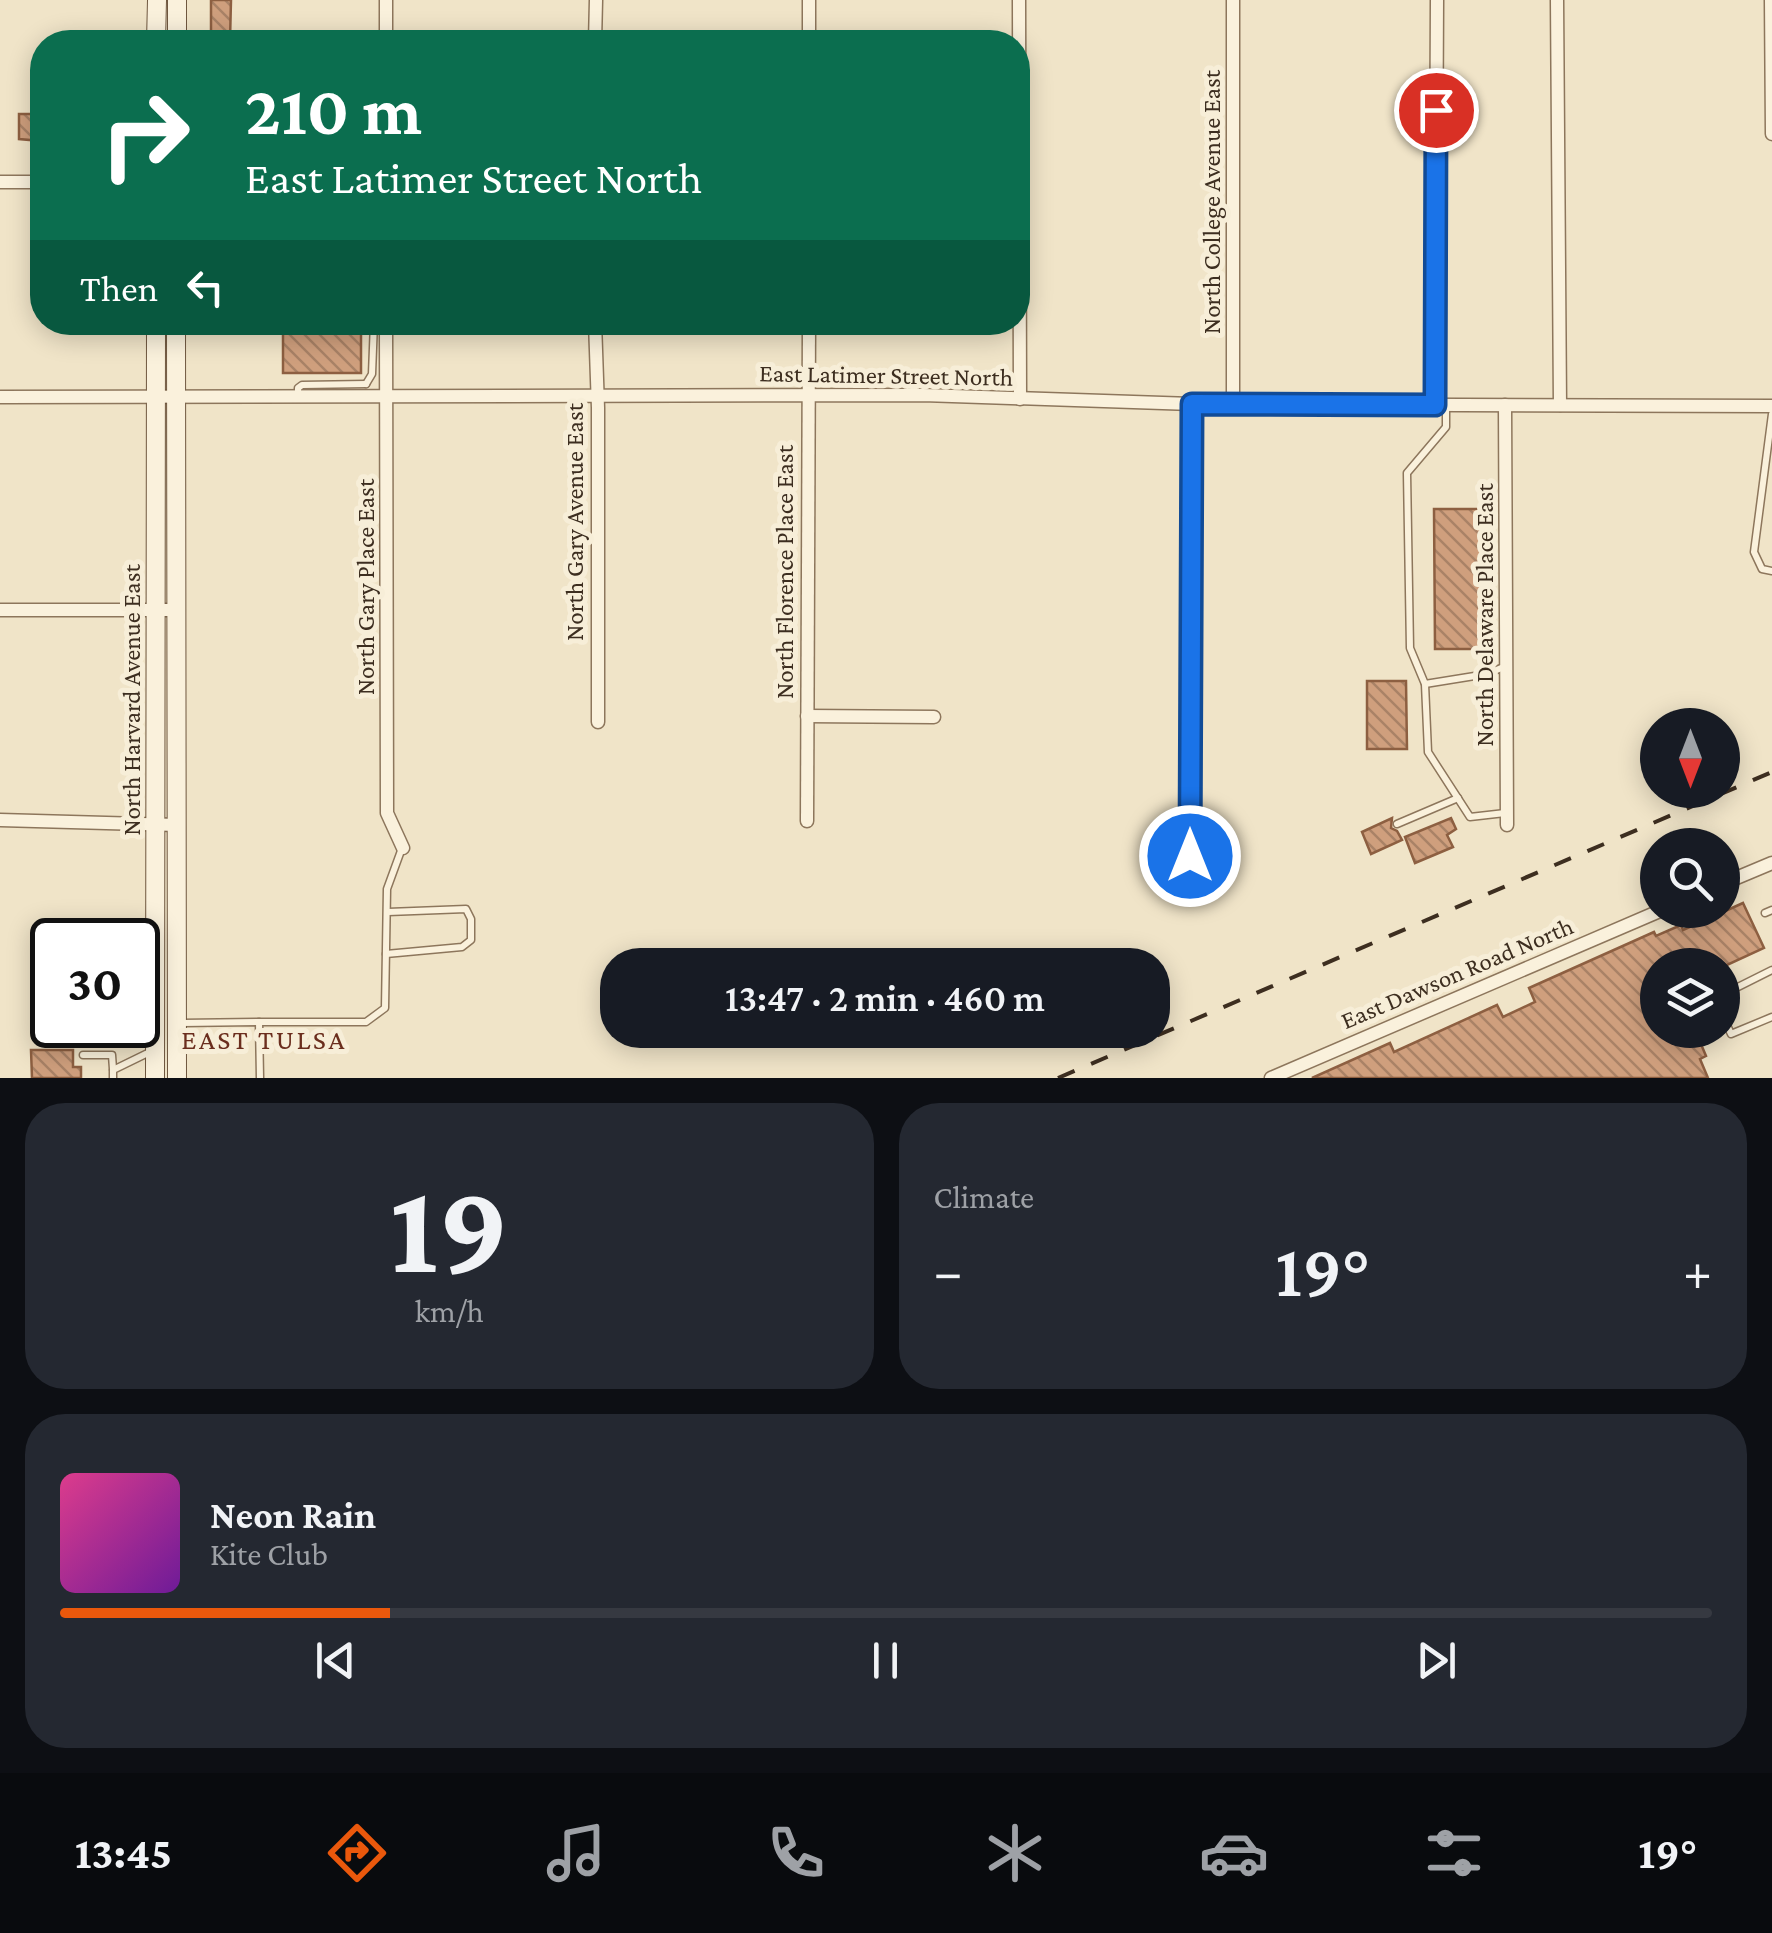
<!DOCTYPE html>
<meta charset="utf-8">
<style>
:root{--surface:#171b24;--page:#242831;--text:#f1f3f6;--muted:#9ea1a6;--line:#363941;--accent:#ea580c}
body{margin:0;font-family:"Crimson Pro",serif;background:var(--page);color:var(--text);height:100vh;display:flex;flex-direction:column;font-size:38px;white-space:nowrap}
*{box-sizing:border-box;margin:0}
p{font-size:32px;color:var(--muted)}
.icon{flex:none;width:55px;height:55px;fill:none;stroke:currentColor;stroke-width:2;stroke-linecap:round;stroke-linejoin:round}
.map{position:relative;height:1078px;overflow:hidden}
.side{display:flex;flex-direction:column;gap:25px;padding:25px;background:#0d0f14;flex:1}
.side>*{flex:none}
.top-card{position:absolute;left:30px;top:30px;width:1000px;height:305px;border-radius:40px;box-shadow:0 5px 25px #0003;background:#0b6e4f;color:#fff;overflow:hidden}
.needle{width:65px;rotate:180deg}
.fabs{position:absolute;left:1640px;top:708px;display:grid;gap:20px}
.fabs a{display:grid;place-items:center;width:100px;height:100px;border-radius:50%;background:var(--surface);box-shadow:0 5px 25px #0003;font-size:50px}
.speed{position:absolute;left:30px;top:918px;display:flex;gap:20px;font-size:50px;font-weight:700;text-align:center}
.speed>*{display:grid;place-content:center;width:130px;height:130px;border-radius:50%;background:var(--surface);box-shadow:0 5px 25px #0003;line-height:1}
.speed .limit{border:5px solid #111;border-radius:15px;background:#fff;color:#111}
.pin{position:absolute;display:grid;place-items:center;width:85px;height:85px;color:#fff;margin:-42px;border:5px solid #fff;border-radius:50%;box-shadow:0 2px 10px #0007}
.me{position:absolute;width:110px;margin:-55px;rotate:0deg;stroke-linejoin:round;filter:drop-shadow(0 0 8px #0008)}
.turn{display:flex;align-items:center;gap:35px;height:210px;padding:0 50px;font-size:45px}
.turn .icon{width:130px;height:130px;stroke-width:2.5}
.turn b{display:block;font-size:70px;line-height:85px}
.then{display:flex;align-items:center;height:95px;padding:0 50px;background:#0003;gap:20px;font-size:38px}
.big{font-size:75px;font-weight:600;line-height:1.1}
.side .widget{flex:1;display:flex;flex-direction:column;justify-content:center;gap:15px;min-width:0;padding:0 35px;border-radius:40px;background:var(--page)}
.side .dial{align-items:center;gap:0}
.dial b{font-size:130px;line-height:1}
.song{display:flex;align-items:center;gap:30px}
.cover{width:120px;height:120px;border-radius:15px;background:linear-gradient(135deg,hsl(330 70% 55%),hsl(280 70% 35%))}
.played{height:10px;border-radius:5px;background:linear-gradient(90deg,var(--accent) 20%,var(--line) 20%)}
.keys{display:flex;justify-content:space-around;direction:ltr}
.heat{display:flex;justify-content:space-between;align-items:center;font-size:55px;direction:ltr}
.side .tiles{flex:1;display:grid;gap:25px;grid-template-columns:1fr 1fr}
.widget:last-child{grid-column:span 2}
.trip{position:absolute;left:600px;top:948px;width:570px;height:100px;border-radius:40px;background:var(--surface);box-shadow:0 5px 25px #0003;font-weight:600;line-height:100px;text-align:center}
.dock{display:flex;height:160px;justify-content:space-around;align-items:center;background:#090b0e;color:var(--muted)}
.dock .icon{width:70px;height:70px}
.dock .selected{color:var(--accent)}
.dock b{font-size:45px;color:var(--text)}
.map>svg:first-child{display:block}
.building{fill:url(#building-back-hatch);stroke:#8d5f41;stroke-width:2.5}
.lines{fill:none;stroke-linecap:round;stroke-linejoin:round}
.lane-casing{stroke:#8d765c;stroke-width:9}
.street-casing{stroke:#8d765c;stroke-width:15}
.secondary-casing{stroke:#6f573f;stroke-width:20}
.lane{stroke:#faf1dc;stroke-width:6}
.street{stroke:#faf1dc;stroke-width:12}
.secondary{stroke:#faf1dc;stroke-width:18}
.rail{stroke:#3d2e20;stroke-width:4;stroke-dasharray:18 18;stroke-linecap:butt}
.route-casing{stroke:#114b97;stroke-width:25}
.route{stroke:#1a73e8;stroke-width:18}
.labels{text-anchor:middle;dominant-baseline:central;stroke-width:10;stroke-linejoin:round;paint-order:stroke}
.street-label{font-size:25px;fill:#3d2e20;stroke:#f7eed8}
.neighbourhood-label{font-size:28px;letter-spacing:2.5px;fill:#6b2e1e;stroke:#f7eed8}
</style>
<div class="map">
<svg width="1772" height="1078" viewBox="0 0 1772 1078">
<defs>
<pattern id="building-back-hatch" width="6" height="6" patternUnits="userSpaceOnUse" patternTransform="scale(2.5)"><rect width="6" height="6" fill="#cf9f7d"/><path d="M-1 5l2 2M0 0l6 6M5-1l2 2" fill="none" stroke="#a98266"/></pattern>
</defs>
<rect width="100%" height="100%" fill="#f0e4c8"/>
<g class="building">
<polygon points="211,0 231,0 230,41 211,40"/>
<polygon points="19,114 38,114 42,141 19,139"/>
<polygon points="283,322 303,322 303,332 341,332 341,326 361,326 361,373 283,373"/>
<polygon points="1434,509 1480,509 1481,649 1435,649"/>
<polygon points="1367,681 1406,681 1407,749 1367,749"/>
<polygon points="1392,818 1391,828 1397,831 1402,840 1371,854 1362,832"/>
<polygon points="1451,818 1456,829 1447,835 1453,847 1415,863 1405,837"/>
<polygon points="1743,903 1764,948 1727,965 1658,965 1658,1030 1695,1030 1706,1056 1700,1059 1708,1078 1312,1078 1390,1043 1394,1052 1497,1005 1503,1017 1535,1002 1529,988 1654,932 1656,936 1681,925 1683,930"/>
<polygon points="31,1050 73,1050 73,1067 81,1067 81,1078 32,1078"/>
</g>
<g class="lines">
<defs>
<g id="lane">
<polyline points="69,42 69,38 134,38 134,42"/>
<polyline points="366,384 372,374 374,322"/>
<polyline points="298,395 298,388 302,385 366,384"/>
<polyline points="1446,405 1446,427 1407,473 1410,648 1425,684 1428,752 1470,817 1505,813"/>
<polyline points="1772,414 1754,552 1762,569 1772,571"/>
<polyline points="1425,684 1487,674 1506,666"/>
<polyline points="1397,824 1458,798"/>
<polyline points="1765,913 1772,910"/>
<polyline points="386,954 462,947 471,940 471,919 466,909 388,912"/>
<polyline points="1722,995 1772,970"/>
<polyline points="1722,1014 1731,1034 1772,1017"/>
<polyline points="259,1022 366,1022 385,1008 387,889 402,848"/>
<polyline points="182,1023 259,1022 260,1078"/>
<polyline points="83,1055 112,1055 113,1069"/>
<polyline points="113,1078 113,1070 154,1050"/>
</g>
<g id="street">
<polyline points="386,0 386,42"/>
<polyline points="809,0 809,42"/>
<polyline points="1019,0 1020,399"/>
<polyline points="1557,0 1560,405"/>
<polyline points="1771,0 1772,134"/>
<polyline points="595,42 596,0"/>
<polyline points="0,182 42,182"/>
<polyline points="386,322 387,813 403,848"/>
<polyline points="595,322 598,408 598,722"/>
<polyline points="0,397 923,395 1192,404 1772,406"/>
<polyline points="1233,405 1233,0"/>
<polyline points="1435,405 1437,0"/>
<polyline points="1505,405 1507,825"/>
<polyline points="0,610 176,610"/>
<polyline points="807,716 934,717"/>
<polyline points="0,820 177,825"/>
<polyline points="807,821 809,322"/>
<polyline points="1189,856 1192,404"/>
<polyline points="1722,884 1772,863"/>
<polyline points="1271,1078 1662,910"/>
</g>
<g id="secondary">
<polyline points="156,42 157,0"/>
<polyline points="177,42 177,0"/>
<polyline points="176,322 177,1078"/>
<polyline points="155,1078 156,322"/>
</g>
</defs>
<use href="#lane" class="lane-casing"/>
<use href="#street" class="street-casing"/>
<use href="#secondary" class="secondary-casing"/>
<use href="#lane" class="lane"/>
<use href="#street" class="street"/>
<use href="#secondary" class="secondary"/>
<polyline class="rail" points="1058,1078 1772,772"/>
</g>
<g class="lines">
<defs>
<polyline id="route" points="1190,856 1192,404 1435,405 1436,110"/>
</defs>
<use href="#route" class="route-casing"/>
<use href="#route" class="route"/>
</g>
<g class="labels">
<g class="street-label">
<text transform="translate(1211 202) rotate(-90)">North College Avenue East</text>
<text transform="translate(886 375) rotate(1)">East Latimer Street North</text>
<text transform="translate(574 522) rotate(-90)">North Gary Avenue East</text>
<text transform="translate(784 572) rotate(-90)">North Florence Place East</text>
<text transform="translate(365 587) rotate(-90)">North Gary Place East</text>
<text transform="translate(1484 615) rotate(-90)">North Delaware Place East</text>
<text transform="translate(131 700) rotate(-90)">North Harvard Avenue East</text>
<text transform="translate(1457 973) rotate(-23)">East Dawson Road North</text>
</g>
<g class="neighbourhood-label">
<text x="264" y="1039">EAST TULSA</text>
</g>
</g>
</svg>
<div class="fabs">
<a><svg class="needle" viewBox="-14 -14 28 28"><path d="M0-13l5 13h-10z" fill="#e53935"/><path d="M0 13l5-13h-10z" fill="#9ea1a6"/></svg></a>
<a><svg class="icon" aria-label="search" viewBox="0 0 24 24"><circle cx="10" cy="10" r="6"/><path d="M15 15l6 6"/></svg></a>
<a><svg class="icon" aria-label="layers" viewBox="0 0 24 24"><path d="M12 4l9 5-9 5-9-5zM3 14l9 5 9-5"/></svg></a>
</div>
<div class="speed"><div class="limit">30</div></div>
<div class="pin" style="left:1436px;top:110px;background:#d93025"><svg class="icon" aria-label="arrive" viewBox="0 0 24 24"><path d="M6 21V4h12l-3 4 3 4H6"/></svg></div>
<svg class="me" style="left:1190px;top:856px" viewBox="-20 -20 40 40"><circle r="17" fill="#1a73e8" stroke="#fff" stroke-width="3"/><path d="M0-11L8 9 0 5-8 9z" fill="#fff"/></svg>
<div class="trip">13:47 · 2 min · 460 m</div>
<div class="top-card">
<div class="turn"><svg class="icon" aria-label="right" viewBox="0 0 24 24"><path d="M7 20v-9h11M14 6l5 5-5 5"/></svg><div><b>210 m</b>East Latimer Street North</div></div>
<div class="then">Then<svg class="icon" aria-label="left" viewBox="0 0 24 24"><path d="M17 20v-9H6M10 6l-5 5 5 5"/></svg></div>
</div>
</div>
<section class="side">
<div class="tiles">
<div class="widget dial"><b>19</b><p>km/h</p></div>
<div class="widget"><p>Climate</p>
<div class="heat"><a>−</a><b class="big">19°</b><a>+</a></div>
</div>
<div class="widget">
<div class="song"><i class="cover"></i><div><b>Neon Rain</b><p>Kite Club</p></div></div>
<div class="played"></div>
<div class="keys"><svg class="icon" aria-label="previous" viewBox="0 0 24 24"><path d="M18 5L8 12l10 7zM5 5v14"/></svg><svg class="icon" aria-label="pause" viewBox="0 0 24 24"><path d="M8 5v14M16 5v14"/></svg><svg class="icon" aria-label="next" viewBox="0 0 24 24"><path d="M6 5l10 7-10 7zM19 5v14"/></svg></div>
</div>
</div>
</section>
<nav class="dock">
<b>13:45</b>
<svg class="icon selected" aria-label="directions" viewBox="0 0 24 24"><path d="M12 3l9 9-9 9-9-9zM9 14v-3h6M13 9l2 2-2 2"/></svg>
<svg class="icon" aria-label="music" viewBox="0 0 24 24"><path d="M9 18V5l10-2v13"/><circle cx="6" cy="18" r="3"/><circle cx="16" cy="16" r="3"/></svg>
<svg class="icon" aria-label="phone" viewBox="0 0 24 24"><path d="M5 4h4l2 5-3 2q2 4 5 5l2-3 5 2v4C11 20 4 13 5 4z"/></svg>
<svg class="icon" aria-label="climate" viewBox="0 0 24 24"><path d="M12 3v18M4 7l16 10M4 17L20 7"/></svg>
<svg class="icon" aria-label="car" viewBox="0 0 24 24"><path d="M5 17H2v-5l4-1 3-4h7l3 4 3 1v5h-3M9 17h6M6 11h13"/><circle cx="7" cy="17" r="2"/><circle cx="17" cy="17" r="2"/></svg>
<svg class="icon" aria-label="filters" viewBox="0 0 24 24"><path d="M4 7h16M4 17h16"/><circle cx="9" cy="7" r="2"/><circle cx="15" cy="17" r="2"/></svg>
<b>19°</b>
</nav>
